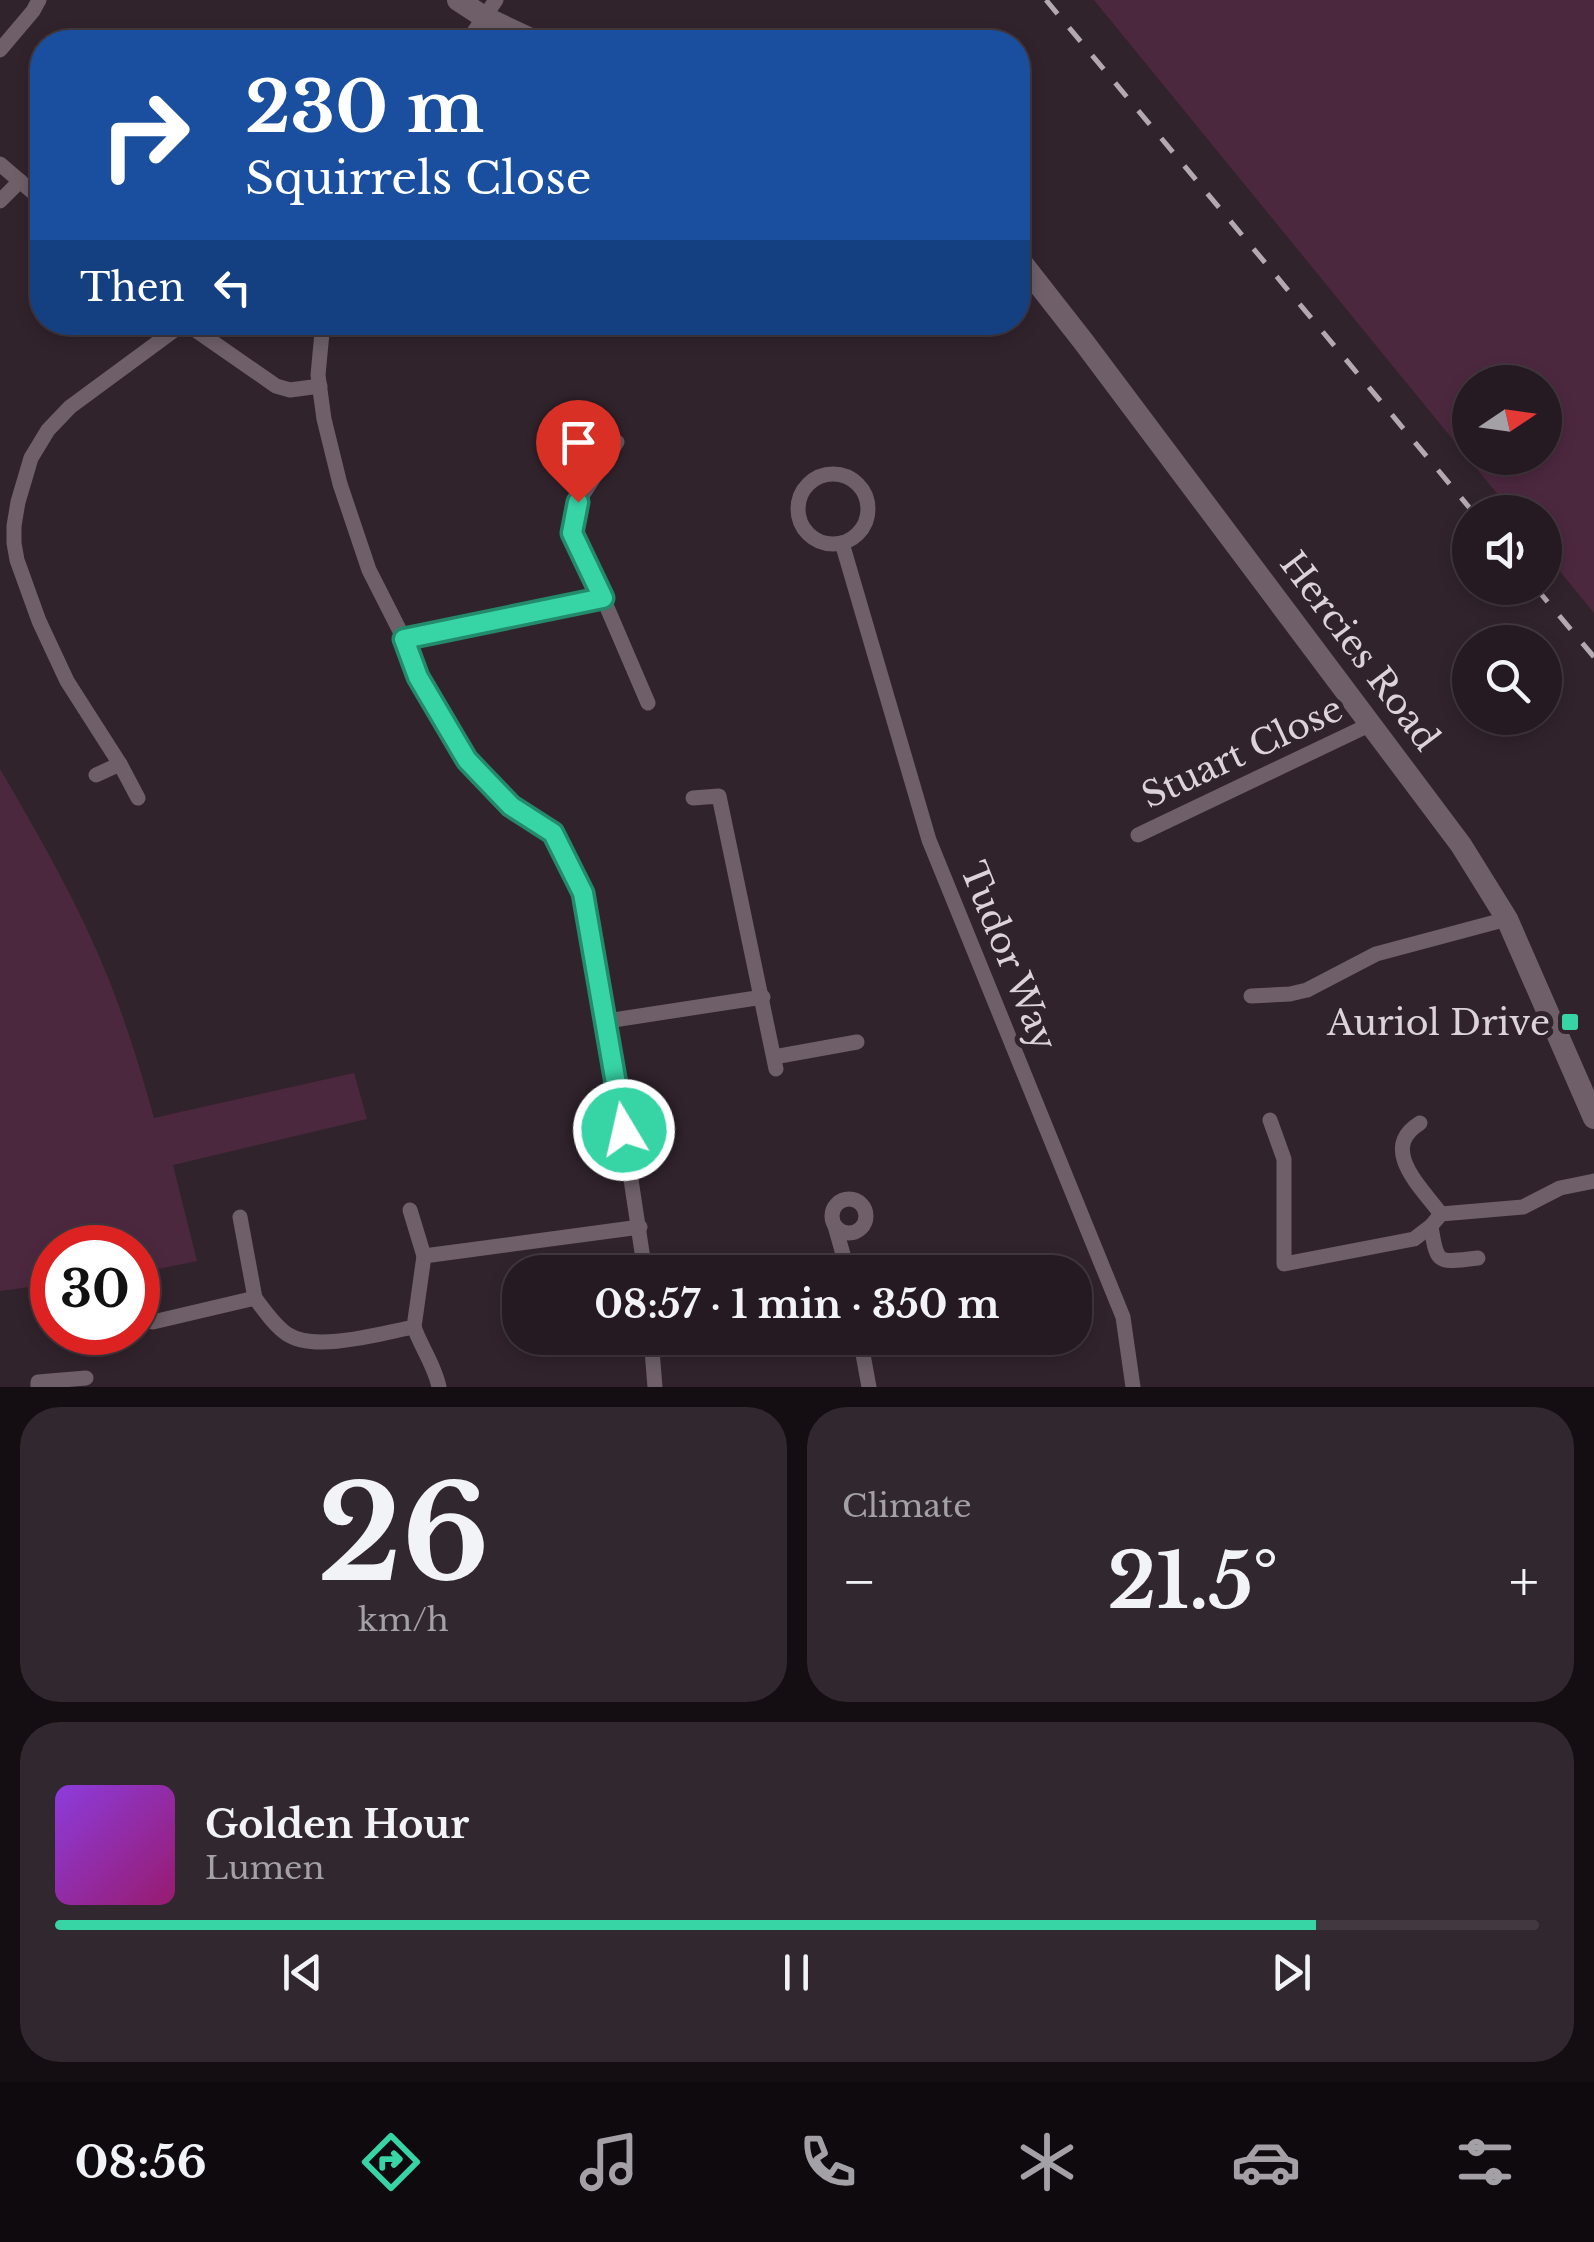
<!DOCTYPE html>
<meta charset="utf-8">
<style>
:root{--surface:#251a21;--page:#31272e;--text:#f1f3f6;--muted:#a3a1a5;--line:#42383f;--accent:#37d4a6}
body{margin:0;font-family:"Libre Baskerville",serif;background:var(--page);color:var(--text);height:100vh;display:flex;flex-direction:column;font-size:38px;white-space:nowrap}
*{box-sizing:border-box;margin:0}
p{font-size:32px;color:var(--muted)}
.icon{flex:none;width:55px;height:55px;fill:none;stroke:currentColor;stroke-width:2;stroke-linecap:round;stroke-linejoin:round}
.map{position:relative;height:1387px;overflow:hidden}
.details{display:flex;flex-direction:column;gap:20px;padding:20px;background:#140e12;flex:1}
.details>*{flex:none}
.hud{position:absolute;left:30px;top:30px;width:1000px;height:305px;border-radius:40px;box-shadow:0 5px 15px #0003,0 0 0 2px var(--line);background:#1a4fa0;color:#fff;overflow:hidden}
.needle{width:65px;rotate:77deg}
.buttons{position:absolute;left:1452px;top:365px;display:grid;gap:20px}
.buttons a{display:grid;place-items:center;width:110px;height:110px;border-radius:50%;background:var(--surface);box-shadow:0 5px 15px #0003,0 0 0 2px var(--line);font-size:50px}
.speed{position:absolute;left:30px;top:1225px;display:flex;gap:20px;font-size:50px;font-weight:700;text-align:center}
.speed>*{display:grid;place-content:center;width:130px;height:130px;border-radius:50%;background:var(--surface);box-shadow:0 5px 15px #0003,0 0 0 2px var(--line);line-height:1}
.speed .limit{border:15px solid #d22;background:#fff;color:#111}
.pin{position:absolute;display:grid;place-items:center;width:85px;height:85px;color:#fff;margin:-102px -42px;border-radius:50% 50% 50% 0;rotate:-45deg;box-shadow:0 0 10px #0007}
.pin .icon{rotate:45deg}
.me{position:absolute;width:110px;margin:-55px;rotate:351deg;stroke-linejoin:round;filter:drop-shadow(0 0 8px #0008)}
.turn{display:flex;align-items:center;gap:35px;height:210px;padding:0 50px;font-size:45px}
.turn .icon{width:130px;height:130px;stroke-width:2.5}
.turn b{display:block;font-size:70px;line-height:85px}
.then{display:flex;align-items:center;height:95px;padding:0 50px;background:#0003;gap:20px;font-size:38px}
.big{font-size:75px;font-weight:800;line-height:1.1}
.details .card{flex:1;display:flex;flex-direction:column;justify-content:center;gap:15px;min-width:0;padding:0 35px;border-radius:40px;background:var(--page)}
.details .dial{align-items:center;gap:0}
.dial b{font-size:130px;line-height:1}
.song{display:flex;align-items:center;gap:30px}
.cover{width:120px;height:120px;border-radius:15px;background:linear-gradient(135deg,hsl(270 70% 55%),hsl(320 70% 35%))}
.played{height:10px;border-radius:5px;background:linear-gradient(90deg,var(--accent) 85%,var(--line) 85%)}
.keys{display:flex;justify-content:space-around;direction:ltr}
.heat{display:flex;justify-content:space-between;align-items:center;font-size:55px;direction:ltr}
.details .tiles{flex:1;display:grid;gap:20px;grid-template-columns:1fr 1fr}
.card:last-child{grid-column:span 2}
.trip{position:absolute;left:502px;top:1255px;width:590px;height:100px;border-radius:40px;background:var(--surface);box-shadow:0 5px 15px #0003,0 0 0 2px var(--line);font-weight:800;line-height:100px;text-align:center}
.tabs{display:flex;height:160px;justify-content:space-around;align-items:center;background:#0f0a0d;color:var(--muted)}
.tabs .icon{width:70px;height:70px}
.tabs .current{color:var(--accent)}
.tabs b{font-size:45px;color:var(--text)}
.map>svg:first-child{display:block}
.green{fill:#4c283f;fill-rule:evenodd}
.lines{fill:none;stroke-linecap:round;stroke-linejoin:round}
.street{stroke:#6e5f68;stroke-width:15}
.secondary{stroke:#6e5f68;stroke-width:22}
.rail{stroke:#b3a9af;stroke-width:5;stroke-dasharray:18 18;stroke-linecap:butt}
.route-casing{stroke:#248a6c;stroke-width:25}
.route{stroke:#37d4a6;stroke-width:18}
.poi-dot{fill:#37d4a6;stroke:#31232c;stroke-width:4}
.labels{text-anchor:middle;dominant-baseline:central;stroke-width:10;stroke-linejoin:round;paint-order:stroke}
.street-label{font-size:35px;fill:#dcd3d8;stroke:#31232c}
.poi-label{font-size:35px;fill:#dcd3d8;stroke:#31232c;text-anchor:end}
</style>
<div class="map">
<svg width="1594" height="1387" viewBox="0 0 1594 1387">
<rect width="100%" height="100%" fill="#31232c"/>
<g class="green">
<path d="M1094 0H1594V613L1545 553V512H1512ZM1470 382H1545V458H1470Z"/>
<path d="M0 769C40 837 80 907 109 980 127 1025 141 1071 154 1118L354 1073 367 1119 173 1165 197 1261 138 1273V1248H52V1284L0 1291Z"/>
</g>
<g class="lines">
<g class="street">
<polyline points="467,42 496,0"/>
<polyline points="0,50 33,11 39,0"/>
<polyline points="0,164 42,200"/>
<polyline points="0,201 20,181"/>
<polyline points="184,322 276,386 290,390 320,386"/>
<polyline points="323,322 318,375 324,419 340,484 369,570 404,639 418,677 467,760 511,806 553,833 583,893 607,1021 645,1272"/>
<polyline points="617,442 578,502 572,533 603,598 648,703"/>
<circle cx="833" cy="509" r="35"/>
<polyline points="842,543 929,840 1123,1317 1133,1387"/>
<polyline points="404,639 603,598"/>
<polyline points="96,775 120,764"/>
<polyline points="138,798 120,764 67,681 39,621 17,560 14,543 14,526 18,502 31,458 48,430 70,407 184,323"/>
<polyline points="693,798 719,796 776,1069"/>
<polyline points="1138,835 1371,724"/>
<polyline points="1251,996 1290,994 1307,990 1376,954 1507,919"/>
<polyline points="607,1021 763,997"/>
<polyline points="774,1057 857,1042"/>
<polyline points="1270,1120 1284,1159 1284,1264 1414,1239 1431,1226 1441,1214 1523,1207 1560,1188 1594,1181"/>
<path d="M1420 1123C1378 1149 1422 1188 1441 1214"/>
<circle cx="849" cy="1216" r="17"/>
<polyline points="410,1210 424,1256"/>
<polyline points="240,1217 255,1298"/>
<polyline points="835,1226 848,1272"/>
<path d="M1431 1226C1437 1267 1439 1262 1478 1258"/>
<path d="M153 1322 255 1298C264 1310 274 1325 287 1334 315 1353 382 1333 414 1327L424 1256 640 1227"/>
<path d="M414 1327C421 1347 435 1366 439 1387"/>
<polyline points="651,1338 655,1387"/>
<polyline points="860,1338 869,1387"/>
<polyline points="38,1387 38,1382 86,1378"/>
</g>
<g class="secondary">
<polyline points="458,0 484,17 537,42"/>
<polyline points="1018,258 1083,341 1461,845 1507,919 1594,1118"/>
</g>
<g class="rail">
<polyline points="1046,0 1473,512"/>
<polyline points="1536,588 1594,657"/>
</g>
</g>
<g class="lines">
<defs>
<polyline id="route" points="578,502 572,533 603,598 404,639 418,677 467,760 511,806 553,833 583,893 624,1130"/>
</defs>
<use href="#route" class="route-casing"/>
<use href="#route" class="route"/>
</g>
<rect class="poi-dot" x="1560" y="1012" width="20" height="20" rx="5"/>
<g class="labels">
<g class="street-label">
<text transform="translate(1360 651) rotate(53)">Hercies Road</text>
<text transform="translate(1242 752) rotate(-25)">Stuart Close</text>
<text transform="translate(1009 956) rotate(68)">Tudor Way</text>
</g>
<g class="poi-label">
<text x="1550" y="1022">Auriol Drive</text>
</g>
</g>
</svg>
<div class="buttons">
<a><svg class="needle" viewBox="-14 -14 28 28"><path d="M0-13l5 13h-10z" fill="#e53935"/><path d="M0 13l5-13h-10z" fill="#a3a1a5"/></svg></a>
<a><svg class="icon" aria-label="sound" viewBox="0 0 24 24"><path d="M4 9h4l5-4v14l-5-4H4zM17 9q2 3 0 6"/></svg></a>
<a><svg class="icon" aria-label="search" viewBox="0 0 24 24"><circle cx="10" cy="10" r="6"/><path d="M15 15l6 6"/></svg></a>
</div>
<div class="speed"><div class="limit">30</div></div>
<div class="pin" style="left:578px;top:502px;background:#d93025"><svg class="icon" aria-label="arrive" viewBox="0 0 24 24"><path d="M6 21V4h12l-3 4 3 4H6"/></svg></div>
<svg class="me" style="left:624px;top:1130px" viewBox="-20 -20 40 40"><circle r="17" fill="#37d4a6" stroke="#fff" stroke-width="3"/><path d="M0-11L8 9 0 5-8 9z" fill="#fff"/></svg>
<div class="trip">08:57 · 1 min · 350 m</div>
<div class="hud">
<div class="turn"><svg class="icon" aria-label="right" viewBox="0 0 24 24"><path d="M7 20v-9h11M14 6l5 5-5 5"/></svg><div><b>230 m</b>Squirrels Close</div></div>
<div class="then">Then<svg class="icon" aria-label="left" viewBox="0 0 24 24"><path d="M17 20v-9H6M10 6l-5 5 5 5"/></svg></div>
</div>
</div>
<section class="details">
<div class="tiles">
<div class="card dial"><b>26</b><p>km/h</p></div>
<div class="card"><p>Climate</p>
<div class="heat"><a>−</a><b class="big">21.5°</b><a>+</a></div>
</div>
<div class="card">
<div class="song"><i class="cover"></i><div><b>Golden Hour</b><p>Lumen</p></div></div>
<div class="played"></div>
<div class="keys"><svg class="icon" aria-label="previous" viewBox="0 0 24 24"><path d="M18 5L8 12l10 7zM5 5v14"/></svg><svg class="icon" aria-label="pause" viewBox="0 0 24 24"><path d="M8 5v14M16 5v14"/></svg><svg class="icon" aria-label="next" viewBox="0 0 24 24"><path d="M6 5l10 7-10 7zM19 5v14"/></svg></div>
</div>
</div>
</section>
<nav class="tabs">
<b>08:56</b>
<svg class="icon current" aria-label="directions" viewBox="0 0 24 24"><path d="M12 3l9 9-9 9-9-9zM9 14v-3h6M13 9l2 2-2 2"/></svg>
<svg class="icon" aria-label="music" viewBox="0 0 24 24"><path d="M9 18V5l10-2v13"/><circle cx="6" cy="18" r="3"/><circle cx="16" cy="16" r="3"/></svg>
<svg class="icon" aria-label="phone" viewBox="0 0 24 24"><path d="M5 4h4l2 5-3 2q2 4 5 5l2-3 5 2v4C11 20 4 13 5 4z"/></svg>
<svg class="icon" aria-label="climate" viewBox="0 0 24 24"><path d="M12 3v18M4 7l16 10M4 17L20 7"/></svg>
<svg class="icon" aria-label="car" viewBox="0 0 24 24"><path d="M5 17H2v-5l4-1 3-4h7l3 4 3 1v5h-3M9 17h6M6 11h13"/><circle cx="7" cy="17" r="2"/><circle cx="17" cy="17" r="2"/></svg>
<svg class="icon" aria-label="filters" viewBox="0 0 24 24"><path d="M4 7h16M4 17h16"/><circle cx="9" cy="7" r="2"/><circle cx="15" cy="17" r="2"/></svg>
</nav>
